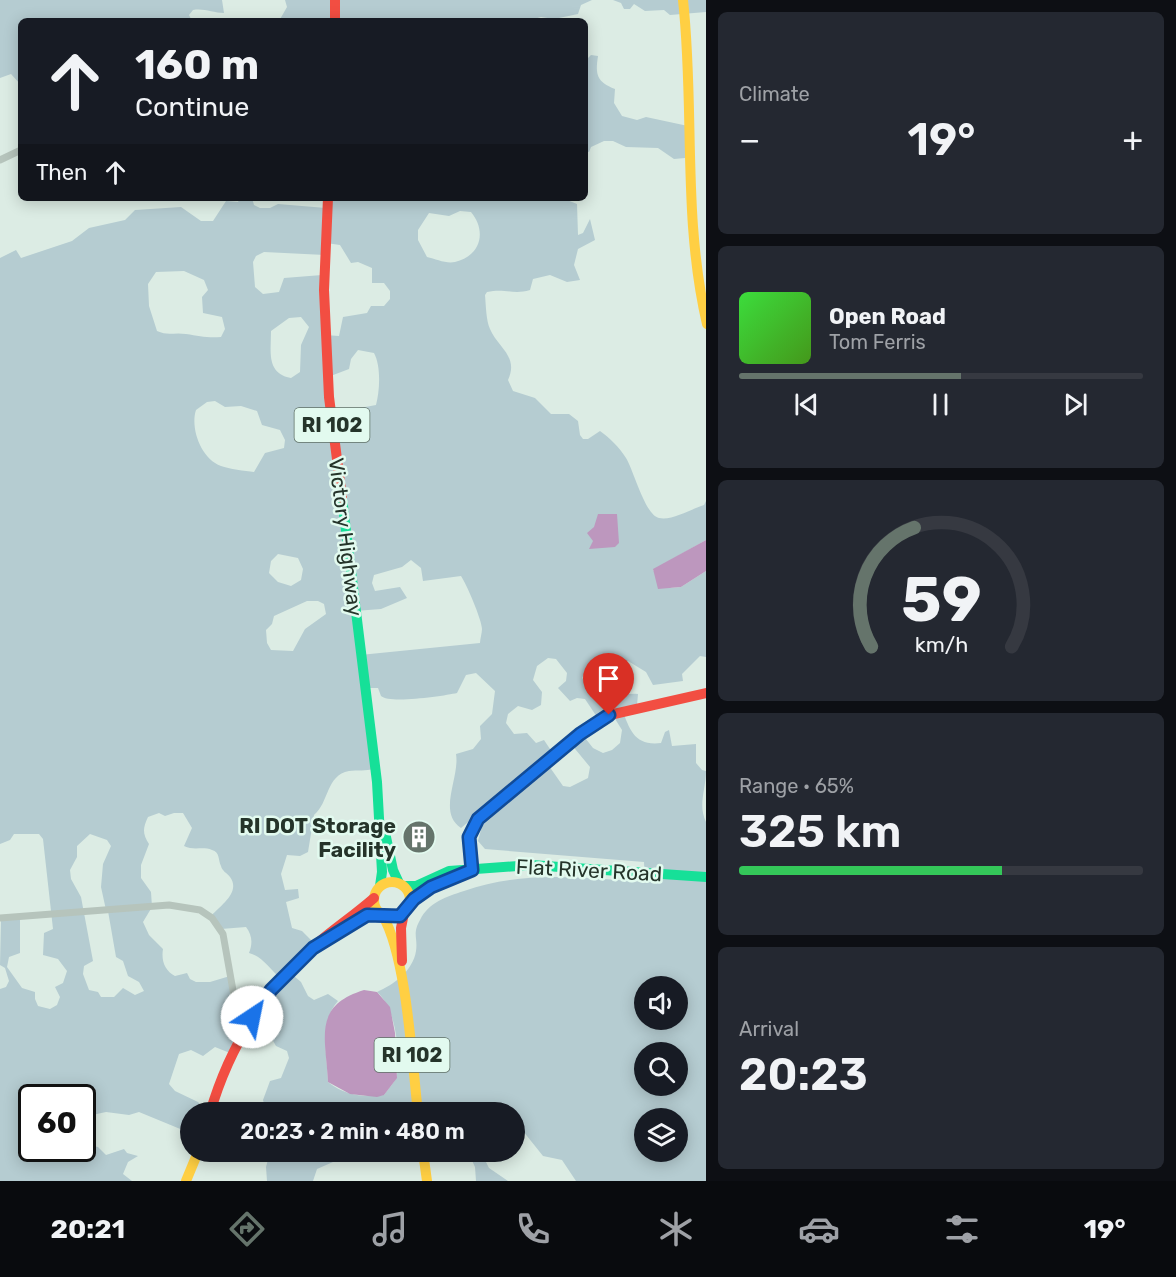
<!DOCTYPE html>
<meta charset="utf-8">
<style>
:root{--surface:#171b24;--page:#242831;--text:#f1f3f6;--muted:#9ea1a6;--line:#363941;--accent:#65746b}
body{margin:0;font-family:Rubik,sans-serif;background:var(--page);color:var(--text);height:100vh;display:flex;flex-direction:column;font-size:22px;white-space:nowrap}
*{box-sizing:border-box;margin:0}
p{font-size:20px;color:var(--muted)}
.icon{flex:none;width:33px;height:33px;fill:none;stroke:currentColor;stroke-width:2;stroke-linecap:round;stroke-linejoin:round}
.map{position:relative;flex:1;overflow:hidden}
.sheet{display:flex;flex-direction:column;gap:12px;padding:12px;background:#0d0f14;width:470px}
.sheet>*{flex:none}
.top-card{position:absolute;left:18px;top:18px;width:570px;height:183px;border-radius:9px;box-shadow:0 3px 15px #0003;background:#171b24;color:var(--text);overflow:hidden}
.fabs{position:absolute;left:634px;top:976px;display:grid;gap:12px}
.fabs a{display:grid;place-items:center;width:54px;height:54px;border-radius:50%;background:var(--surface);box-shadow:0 3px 15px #0003;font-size:30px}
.speed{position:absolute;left:18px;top:1084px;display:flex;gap:12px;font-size:30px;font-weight:700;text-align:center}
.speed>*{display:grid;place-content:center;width:78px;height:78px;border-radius:50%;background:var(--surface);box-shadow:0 3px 15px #0003;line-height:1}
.speed .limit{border:3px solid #111;border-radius:9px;background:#fff;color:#111}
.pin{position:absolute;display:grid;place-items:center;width:51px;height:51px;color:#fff;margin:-62px -26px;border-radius:50% 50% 50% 0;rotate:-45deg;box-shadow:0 0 6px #0007}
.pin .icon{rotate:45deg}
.me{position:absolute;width:66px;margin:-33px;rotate:34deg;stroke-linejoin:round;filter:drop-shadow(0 0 4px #0008)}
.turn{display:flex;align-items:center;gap:21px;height:126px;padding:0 18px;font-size:27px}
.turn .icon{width:78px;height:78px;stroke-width:2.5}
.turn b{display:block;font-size:42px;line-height:51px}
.then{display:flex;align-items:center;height:57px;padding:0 18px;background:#0003;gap:12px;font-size:22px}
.big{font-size:45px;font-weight:600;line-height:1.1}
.sheet .card{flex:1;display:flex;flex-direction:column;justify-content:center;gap:9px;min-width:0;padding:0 21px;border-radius:9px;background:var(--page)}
.sheet .dial{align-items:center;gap:0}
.dial svg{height:156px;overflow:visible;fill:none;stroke:var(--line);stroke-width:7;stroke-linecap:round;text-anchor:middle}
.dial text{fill:var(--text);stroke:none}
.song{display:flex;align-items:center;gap:18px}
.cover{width:72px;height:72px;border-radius:9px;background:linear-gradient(135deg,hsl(120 70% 55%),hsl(100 70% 35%))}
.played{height:6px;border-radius:3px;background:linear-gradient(90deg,var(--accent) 55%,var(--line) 55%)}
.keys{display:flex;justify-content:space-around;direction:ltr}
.heat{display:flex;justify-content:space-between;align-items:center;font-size:33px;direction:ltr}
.charge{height:9px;border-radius:4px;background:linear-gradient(90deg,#34c759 65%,var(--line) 0)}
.trip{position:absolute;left:180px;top:1102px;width:345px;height:60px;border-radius:30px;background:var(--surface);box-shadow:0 3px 15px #0003;font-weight:600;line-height:60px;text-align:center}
.tab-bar{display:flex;height:96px;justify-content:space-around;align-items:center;background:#090b0e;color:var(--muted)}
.tab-bar .icon{width:42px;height:42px}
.tab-bar .selected{color:var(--accent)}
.tab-bar b{font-size:27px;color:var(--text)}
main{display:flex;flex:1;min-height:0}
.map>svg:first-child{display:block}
.green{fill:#b5ccd1;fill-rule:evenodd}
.water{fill:#bd97be}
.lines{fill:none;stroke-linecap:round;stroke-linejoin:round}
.street{stroke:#b6c4bc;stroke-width:7}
.fast{stroke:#16e098;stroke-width:10}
.slow{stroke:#ffcf43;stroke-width:10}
.jam{stroke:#f24e42;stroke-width:10}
.route-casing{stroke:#114b97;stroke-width:15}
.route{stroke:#1a73e8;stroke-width:10}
.labels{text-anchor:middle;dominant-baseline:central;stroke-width:5;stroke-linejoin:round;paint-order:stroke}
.shield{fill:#e2faef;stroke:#5e6f65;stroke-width:1.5}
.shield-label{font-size:20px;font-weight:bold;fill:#25342a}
.street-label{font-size:21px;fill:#25342a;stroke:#e2faef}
.poi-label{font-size:21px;font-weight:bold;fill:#25342a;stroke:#e2faef;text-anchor:end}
</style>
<main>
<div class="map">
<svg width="707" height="1181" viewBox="0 0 707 1181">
<rect width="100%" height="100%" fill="#dcece4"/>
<g class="green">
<path d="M0 0H222L224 13C213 13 204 8 193 10L189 15 192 21H21V85L11 74 0 78Z"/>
<polygon points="285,0 592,0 581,5 578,14 554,19 541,17 527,21 279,21 287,7"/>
<polygon points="613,0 706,0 706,12 670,15 664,10 645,11 634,4 630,9 624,9 621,3"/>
<path d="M591 55 598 56C595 75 597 82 615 89L614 103 622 116 637 120 646 117 688 126 685 158 674 159 658 148 626 147 613 141H604L591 147 589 152 585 151V61Z"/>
<path d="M240 198H252L254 205 260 208H270L278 204 326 208 327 198H562L577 204 578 235 583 233 590 219 595 240 578 249 574 265 580 280 567 282 550 275 533 279 530 290C513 295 505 288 487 292L485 295C486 306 486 320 490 329 498 348 519 356 508 380L513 391 535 398 551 414H569L578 421 580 435 583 439H588L600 431C611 439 619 447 626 458 634 471 645 515 659 518 672 521 691 509 704 505L706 501V540L653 570 671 588 681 587 706 571V657L700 656 682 674 683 681 653 685 646 672 628 661C609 665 608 657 587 667L582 678 594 697C610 701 621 692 638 694L637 705 622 709C630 731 635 746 661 743L665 732 669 730 672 746 696 744V763L702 770 706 771C706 790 697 806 707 824L706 1181H576L562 1160 543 1156 523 1131 515 1129 514 1113H421L416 1037 419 1113H267L263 1100 270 1081 281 1078 289 1058 287 1051 276 1046 272 1039 263 1038 246 1028 230 1053 215 1047 203 1056 191 1050 179 1054 169 1084 175 1091 198 1102 208 1113H190V1133L139 1112 129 1115 106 1112 83 1117 82 1098H32V1149H64L66 1154 79 1159 93 1146 98 1147 106 1155 124 1149 127 1153 138 1156 128 1162 123 1174 132 1181H155H0V989L6 987 9 981 5 968 0 965 1 920 20 918V953L9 957 7 967 22 988 35 992V999L38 1006 50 1009 57 1005 60 997 55 987 63 983 67 971 58 959 43 955 44 933 53 929 43 839 39 834H14L10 840 0 844V258L16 250 21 258 72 241 89 228 125 220 135 210 181 207 201 221H213L226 201 238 202ZM460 211 471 212C487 231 481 256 455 262 446 264 436 259 427 257L418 240V230L429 213 449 216ZM326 243 340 245 351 263 358 262 372 268V283H384L390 291V299L384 306H371L367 313 343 317 339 336 325 335 322 275 284 278 279 292 263 294 255 287 253 262 256 256 264 252 325 255ZM184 271 204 280 208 290 202 297 203 313 222 317 225 329 221 337C207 338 199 336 186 334 174 332 168 336 157 331L149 306 148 284 156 272ZM301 317 309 327 301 345 300 372 291 378C266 373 271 352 271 331L289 318ZM358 350 374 353C381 366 380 390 376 405L349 410 344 417 332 418 328 377 349 369 351 359ZM215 401 225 407 241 406 257 411 262 425 280 430 285 440 284 448 265 453 254 472C245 471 229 469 221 466 201 459 190 428 196 410L207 402ZM278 554 298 558 303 569 301 580 291 586 278 582 269 573 271 561ZM411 560 421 568 423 581 461 576C466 583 482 620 482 629 482 633 480 639 480 643L360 655 355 611 381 609 407 598 400 587 375 591 372 583 374 575 402 567ZM307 601H318L324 604 326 614 305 629 293 651 271 650 267 643 266 630 272 624 274 616ZM548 658 556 659 567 673 566 681 558 688 570 701 577 698 585 699 599 720 612 714 622 730 620 743 612 750 603 753 593 748 582 734 571 744 590 767 588 778 570 787 563 786 549 766 482 826 478 841 485 849 644 862 645 882C581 878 525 870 464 891 446 897 429 902 420 920 412 934 418 938 416 951 413 971 393 985 377 992 396 1008 400 1051 397 1075 396 1081 388 1089 384 1095 362 1097 346 1096 328 1082 327 1055 319 1022 338 1001L328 994 314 1000 308 996 301 982 288 971 314 943 302 931 292 928 286 902 299 898 298 889 285 890 281 874 287 855 300 856 308 852 314 815C329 803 326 775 349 771 357 770 366 771 374 769L365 688H378L381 696C389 704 444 696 457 693L466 675 476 673 495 691 492 714 480 726 481 739 473 749 456 754C460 778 437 812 461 828L552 752 544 740 536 743 527 733 514 734 506 723 508 714 518 706 532 710 541 705 542 692 533 680 537 666ZM159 813 165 816 174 813H183L192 828 184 846C194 851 203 846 212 850 220 852 218 860 221 866 222 871 227 873 230 877 241 892 221 905 211 916L221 929 246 927C252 935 253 943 249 953 262 956 270 969 280 978L248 1021 233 995 230 976 210 982H196L190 979 187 973 175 976C165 971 161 961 163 949L149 935 143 922 152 907 151 892 141 878V865L149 844C142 833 143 828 148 817ZM90 834 107 840 111 846 103 864 101 887 106 910 108 911 116 957 123 961 128 976 139 982 144 991 135 995 123 988 114 997H101L98 992 89 990 83 974 84 966 93 961 81 897 71 879 70 870 77 857V846ZM645 987H678V1020H645ZM645 1053H678V1086H645ZM645 1119H678V1152H645Z"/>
<polygon points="270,1152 420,1152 333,1162 317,1169 313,1181 267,1181 266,1167"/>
<polygon points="463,1152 484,1152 483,1156 489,1168 508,1181 476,1181 475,1167 469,1154"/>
</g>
<g class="water">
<polygon points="598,514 617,514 619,543 615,547 589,549 593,541 587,533 594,527"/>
<polygon points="706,540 706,571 681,587 658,589 653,569"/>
<path d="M364 990 377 992 390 1007 395 1033 397 1078 384 1095 377 1097 350 1094 328 1082C326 1038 312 1006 364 990Z"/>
</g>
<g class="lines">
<g class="street">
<polyline points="0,160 21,150"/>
<polyline points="0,918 169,905 200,910 212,918 223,934 234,996 248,1021"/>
</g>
<g class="fast">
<polyline points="342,498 377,782 382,872 380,886"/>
<polyline points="386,837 393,870 399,883"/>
<polyline points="404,886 416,886 449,871 531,865 707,877"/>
<polyline points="351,924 367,915 380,914"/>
</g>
<g class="slow">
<path d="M683 0C695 109 682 217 707 324"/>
<polyline points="472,870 468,841 476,822 580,734 603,718 614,714"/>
<circle cx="392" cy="900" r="18"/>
<path d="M383 916C407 958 412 1062 418 1113"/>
<polyline points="423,1152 427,1181"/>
<polyline points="186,1181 198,1152"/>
</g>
<g class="jam">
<polyline points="335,0 335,21"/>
<polyline points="328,198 324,290 329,397 342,498"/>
<polyline points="614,714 707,693"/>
<polyline points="410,903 431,887 463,874"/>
<polyline points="402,961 401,928 404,913"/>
<path d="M210 1113C230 1044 266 989 320 941 338 926 357 913 374 898"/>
</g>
</g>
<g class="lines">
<defs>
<polyline id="route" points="252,1017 271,990 313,948 367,915 400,916 414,899 431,887 472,870 469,837 478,819 580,734 609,715"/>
</defs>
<use href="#route" class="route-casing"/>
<use href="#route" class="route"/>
</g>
<defs>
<symbol id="building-disc" viewBox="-11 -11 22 22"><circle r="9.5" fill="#65746b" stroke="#e2faef"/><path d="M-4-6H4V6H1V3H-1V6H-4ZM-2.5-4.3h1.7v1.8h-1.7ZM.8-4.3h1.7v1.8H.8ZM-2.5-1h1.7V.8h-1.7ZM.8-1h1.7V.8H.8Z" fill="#fff"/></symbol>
</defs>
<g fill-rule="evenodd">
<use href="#building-disc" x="400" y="818" width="38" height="38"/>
</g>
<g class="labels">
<g class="shield">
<rect x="294.5" y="408" width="75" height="34" rx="4.5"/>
<rect x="374.5" y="1038" width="75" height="34" rx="4.5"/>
</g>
<g class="shield-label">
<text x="332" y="425">RI 102</text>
<text x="412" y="1055">RI 102</text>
</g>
<g class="street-label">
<text transform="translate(346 537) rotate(83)">Victory Highway</text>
<text transform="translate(589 870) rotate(3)">Flat River Road</text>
</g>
<g class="poi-label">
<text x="396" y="825">RI DOT Storage<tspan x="396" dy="24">Facility</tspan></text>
</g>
</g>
</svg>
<div class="fabs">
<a><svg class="icon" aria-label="sound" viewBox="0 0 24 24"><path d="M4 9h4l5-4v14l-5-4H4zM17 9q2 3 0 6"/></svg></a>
<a><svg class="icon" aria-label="search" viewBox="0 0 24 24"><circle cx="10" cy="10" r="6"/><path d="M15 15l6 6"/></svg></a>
<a><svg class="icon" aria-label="layers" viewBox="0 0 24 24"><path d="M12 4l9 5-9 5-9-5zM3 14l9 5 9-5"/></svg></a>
</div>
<div class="speed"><div class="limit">60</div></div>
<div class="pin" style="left:609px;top:715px;background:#d93025"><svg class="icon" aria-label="arrive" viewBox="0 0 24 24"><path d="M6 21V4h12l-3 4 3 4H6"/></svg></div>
<svg class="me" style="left:252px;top:1017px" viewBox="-20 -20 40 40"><circle r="19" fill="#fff"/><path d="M0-13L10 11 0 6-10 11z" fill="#1a73e8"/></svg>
<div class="trip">20:23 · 2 min · 480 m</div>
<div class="top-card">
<div class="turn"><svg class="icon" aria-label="ahead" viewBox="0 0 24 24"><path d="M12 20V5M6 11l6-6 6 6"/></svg><div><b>160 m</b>Continue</div></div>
<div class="then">Then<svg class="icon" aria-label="ahead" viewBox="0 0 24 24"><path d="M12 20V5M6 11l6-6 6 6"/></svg></div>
</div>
</div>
<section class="sheet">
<div class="card"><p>Climate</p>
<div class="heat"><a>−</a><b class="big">19°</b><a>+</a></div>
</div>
<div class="card">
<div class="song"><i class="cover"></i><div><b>Open Road</b><p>Tom Ferris</p></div></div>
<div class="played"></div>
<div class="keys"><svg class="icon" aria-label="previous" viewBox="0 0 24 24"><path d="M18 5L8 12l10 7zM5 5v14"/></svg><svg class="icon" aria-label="pause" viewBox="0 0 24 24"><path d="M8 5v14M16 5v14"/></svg><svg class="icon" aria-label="next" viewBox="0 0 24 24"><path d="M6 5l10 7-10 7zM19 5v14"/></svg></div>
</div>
<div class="card dial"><svg viewBox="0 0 100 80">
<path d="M14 69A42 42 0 1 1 86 69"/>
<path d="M14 69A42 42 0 0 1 36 8" stroke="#65746b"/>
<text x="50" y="56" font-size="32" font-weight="700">59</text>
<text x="50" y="72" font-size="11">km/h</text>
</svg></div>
<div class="card"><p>Range · 65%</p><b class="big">325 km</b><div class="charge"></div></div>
<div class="card"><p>Arrival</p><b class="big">20:23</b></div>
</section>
</main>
<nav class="tab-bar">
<b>20:21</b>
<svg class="icon selected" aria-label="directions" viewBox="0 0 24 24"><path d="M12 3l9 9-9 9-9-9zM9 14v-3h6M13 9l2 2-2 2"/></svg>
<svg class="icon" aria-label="music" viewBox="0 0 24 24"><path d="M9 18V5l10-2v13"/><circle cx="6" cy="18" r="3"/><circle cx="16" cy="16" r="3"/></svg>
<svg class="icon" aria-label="phone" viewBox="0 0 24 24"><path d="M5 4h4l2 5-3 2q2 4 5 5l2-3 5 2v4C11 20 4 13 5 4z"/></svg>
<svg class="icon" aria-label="climate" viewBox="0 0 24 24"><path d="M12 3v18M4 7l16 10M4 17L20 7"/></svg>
<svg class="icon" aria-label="car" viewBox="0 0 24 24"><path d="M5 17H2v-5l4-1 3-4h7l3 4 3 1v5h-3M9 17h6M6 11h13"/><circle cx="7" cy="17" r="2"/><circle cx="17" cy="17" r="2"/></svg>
<svg class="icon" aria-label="filters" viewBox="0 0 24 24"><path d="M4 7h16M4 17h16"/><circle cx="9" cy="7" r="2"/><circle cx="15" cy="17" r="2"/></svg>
<b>19°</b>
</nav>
